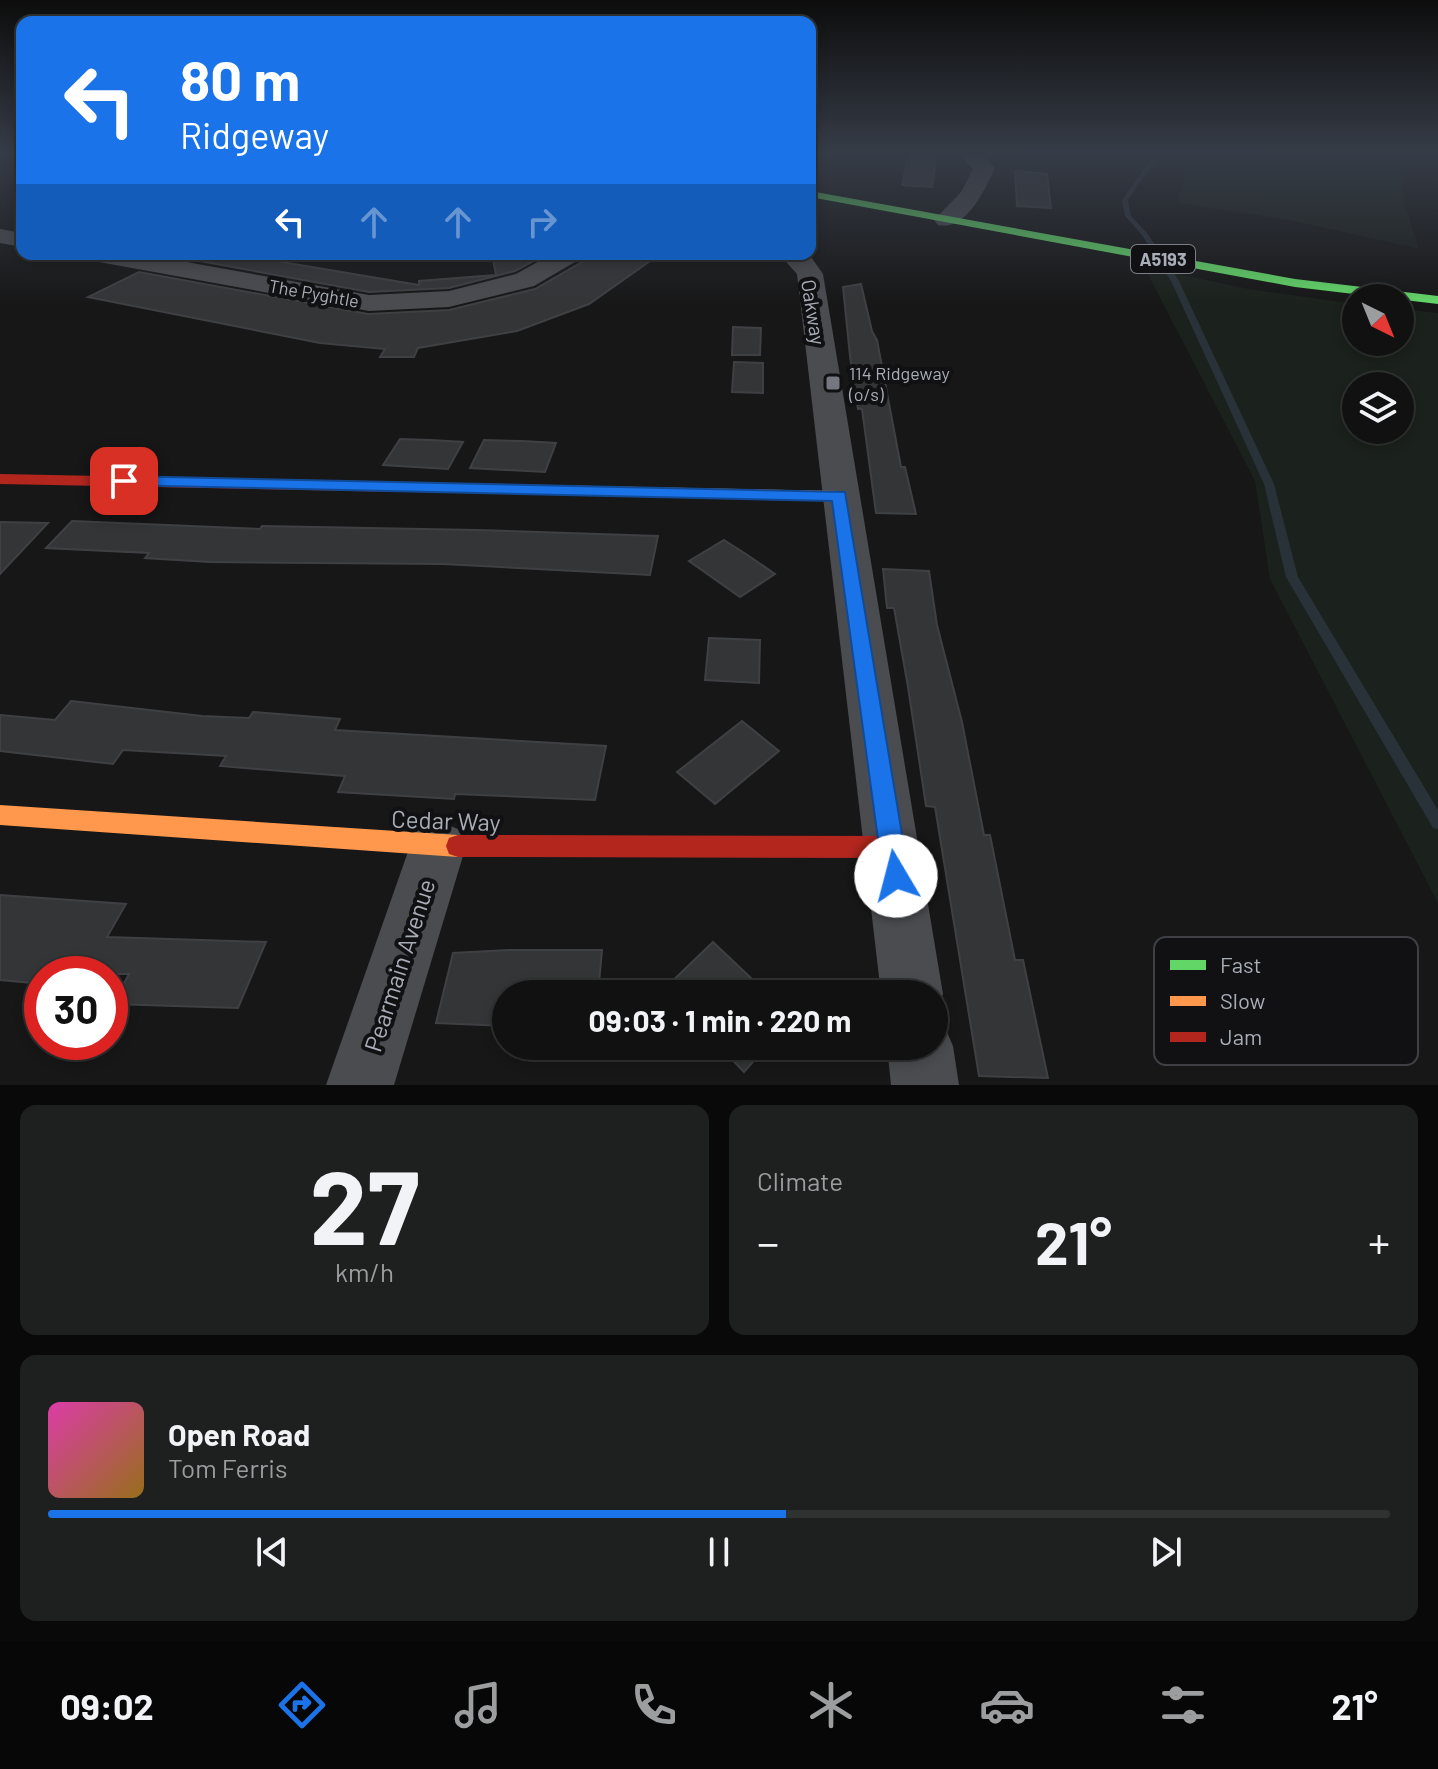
<!DOCTYPE html>
<meta charset="utf-8">
<style>
:root{--surface:#111;--page:#1e1f1f;--text:#f1f3f6;--muted:#9c9d9f;--line:#303131;--accent:#1a73e8}
body{margin:0;font-family:Barlow,sans-serif;background:var(--page);color:var(--text);height:100vh;display:flex;flex-direction:column;font-size:30px;white-space:nowrap}
*{box-sizing:border-box;margin:0}
p{font-size:26px;color:var(--muted)}
.icon{flex:none;width:44px;height:44px;fill:none;stroke:currentColor;stroke-width:2;stroke-linecap:round;stroke-linejoin:round}
.map{position:relative;height:1085px;overflow:hidden}
.panel{display:flex;flex-direction:column;gap:20px;padding:20px;background:#090909;flex:1}
.panel>*{flex:none}
.hud{position:absolute;left:16px;top:16px;width:800px;height:244px;border-radius:16px;box-shadow:0 4px 12px #0003,0 0 0 2px var(--line);background:#1a73e8;color:#fff;overflow:hidden}
.needle{width:52px;rotate:137deg}
.tools{position:absolute;left:1342px;top:284px;display:grid;gap:16px}
.tools a{display:grid;place-items:center;width:72px;height:72px;border-radius:50%;background:var(--surface);box-shadow:0 4px 12px #0003,0 0 0 2px var(--line);font-size:40px}
.speed{position:absolute;left:24px;top:956px;display:flex;gap:16px;font-size:40px;font-weight:700;text-align:center}
.speed>*{display:grid;place-content:center;width:104px;height:104px;border-radius:50%;background:var(--surface);box-shadow:0 4px 12px #0003,0 0 0 2px var(--line);line-height:1}
.speed .limit{border:12px solid #d22;background:#fff;color:#111}
.pin{position:absolute;display:grid;place-items:center;width:68px;height:68px;color:#fff;margin:-34px;border-radius:16px;box-shadow:0 4px 12px #0006}
.me{position:absolute;width:88px;margin:-44px;rotate:352deg;stroke-linejoin:round;filter:drop-shadow(0 0 6px #0008)}
.turn{display:flex;align-items:center;gap:28px;height:168px;padding:0 32px;font-size:36px}
.turn .icon{width:104px;height:104px;stroke-width:2.5}
.turn b{display:block;font-size:56px;line-height:68px}
.lanes{display:flex;align-items:center;height:76px;padding:0 32px;background:#0003;justify-content:center;gap:40px;direction:ltr}
.lanes .off{opacity:.35}
.big{font-size:60px;font-weight:700;line-height:1.1}
.panel .widget{flex:1;display:flex;flex-direction:column;justify-content:center;gap:12px;min-width:0;padding:0 28px;border-radius:16px;background:var(--page)}
.panel .dial{align-items:center;gap:0}
.dial b{font-size:104px;line-height:1}
.song{display:flex;align-items:center;gap:24px}
.cover{width:96px;height:96px;border-radius:12px;background:linear-gradient(135deg,hsl(320 70% 55%),hsl(40 70% 35%))}
.played{height:8px;border-radius:4px;background:linear-gradient(90deg,var(--accent) 55%,var(--line) 55%)}
.keys{display:flex;justify-content:space-around;direction:ltr}
.heat{display:flex;justify-content:space-between;align-items:center;font-size:44px;direction:ltr}
.panel .tiles{flex:1;display:grid;gap:20px;grid-template-columns:1fr 1fr}
.widget:last-child{grid-column:span 2}
.trip{position:absolute;left:492px;top:980px;width:456px;height:80px;border-radius:40px;background:var(--surface);box-shadow:0 4px 12px #0003,0 0 0 2px var(--line);font-weight:700;line-height:80px;text-align:center}
.dock{display:flex;height:128px;justify-content:space-around;align-items:center;background:#070707;color:var(--muted)}
.dock .icon{width:56px;height:56px}
.dock .current{color:var(--accent)}
.dock b{font-size:36px;color:var(--text)}
.map>svg:first-child{display:block}
.green{fill:#1b211c;fill-rule:evenodd}
.lines{fill:none;stroke-linecap:round;stroke-linejoin:round}
.stream{fill:#2a3239;fill-rule:evenodd}
.building{fill:#343537;stroke:#3f4043;stroke-width:2}
.street{fill:#4b4c50;fill-rule:evenodd}
.fast{fill:#63d668;fill-rule:evenodd}
.slow{fill:#ff974d;fill-rule:evenodd}
.jam{fill:#b3261e;fill-rule:evenodd}
.route{fill:#1a73e8;stroke:#114b97;stroke-width:2}
.poi-dot{fill:#757880;stroke:#111113;stroke-width:3}
.labels{text-anchor:middle;dominant-baseline:central;stroke-width:8;stroke-linejoin:round;paint-order:stroke}
.shield{fill:#111113;stroke:#7b7e86;stroke-width:2}
.shield-label{font-size:18px;font-weight:bold;fill:#a8adb8}
.far-street-label{font-size:18px;fill:#a8adb8;stroke:#111113}
.far-poi-label{font-size:18px;fill:#a8adb8;stroke:#111113;text-anchor:start}
.street-label{font-size:20px;fill:#a8adb8;stroke:#111113}
.near-street-label{font-size:24px;fill:#a8adb8;stroke:#111113}
.key{fill:#111113;stroke:#3e4045;stroke-width:2}
.key-label{font-size:22px;fill:#a8adb8}
</style>
<div class="map">
<svg width="1438" height="1085" viewBox="0 0 1438 1085">
<rect width="100%" height="100%" fill="#171717"/>
<g class="green">
<polygon points="1192,153 1401,153 1404,202 1419,249 1294,221 1177,203"/>
<path d="M1144 267 1249 289 1356 304V342H1400V309L1438 313V903L1270 579 1255 481ZM1356 386H1400V430H1356Z"/>
</g>
<g class="lines">
<polygon class="stream" points="1158,153 1164,153 1147,172 1128,200 1131,216 1147,233 1179,281 1274,484 1298,577 1438,810 1438,829 1433,828 1286,577 1264,484 1171,281 1142,235 1125,216 1122,200 1143,170"/>
</g>
<g class="building">
<polygon points="909,153 937,153 932,187 902,185"/>
<polygon points="1015,171 1047,174 1051,208 1017,206"/>
<polygon points="176,254 234,254 419,285 419,281 496,275 492,254 546,254 515,271 449,288 369,292 172,256"/>
<polygon points="587,254 660,254 589,304 517,331 418,348 414,357 380,357 385,349 320,343 88,297 139,272 368,314 449,310 535,289 582,262"/>
<polygon points="861,284 872,331 877,340 901,467 905,467 916,514 876,513 862,409 858,409 850,356 843,287"/>
<polygon points="733,327 761,328 760,355 732,355"/>
<polygon points="734,362 763,363 763,393 732,392"/>
<polygon points="400,439 431,440 463,442 448,469 383,465"/>
<polygon points="484,440 522,441 556,443 545,472 470,468"/>
<polygon points="72,521 260,529 262,526 477,530 658,536 650,575 443,564 210,562 145,558 149,553 46,548"/>
<polygon points="0,522 48,523 0,574"/>
<polygon points="724,540 749,556 775,574 740,597 689,561"/>
<polygon points="883,569 929,571 937,625 962,722 984,835 990,835 1015,960 1023,960 1048,1078 979,1076 935,807 926,806 908,687 894,608 887,608"/>
<polygon points="709,638 760,640 759,683 705,680"/>
<polygon points="71,701 202,716 249,718 253,712 340,719 335,730 606,746 595,800 455,794 454,799 338,792 345,776 220,766 226,756 123,750 113,764 0,751 0,715 55,720"/>
<polygon points="742,721 779,751 715,804 677,772"/>
<polygon points="0,895 126,904 107,937 266,942 238,1008 113,1004 129,974 42,974 42,984 0,980"/>
<polygon points="713,942 751,978 768,994 669,994 664,989"/>
<polygon points="509,950 602,950 598,994 506,994 506,1026 436,1023 453,953"/>
<polygon points="719,1046 767,1046 744,1072"/>
</g>
<g class="lines">
<g class="street">
<path d="M958 153H980L995 168C985 189 966 232 938 225L934 220 961 192 973 169Z"/>
<polygon points="0,229 22,233 22,247 0,243"/>
<polygon points="86,254 142,254 369,295 449,291 516,274 552,254 584,254 580,259 534,286 449,307 369,311 99,262 90,259"/>
<polygon points="779,254 809,254 823,274 943,994 934,1016 934,994 881,994 797,274"/>
<polygon points="438,821 458,829 466,846 394,1085 326,1085 410,846 418,829"/>
<polygon points="934,1019 943,1023 953,1046 959,1085 891,1085 887,1046 934,1046"/>
</g>
<polygon class="fast" points="810,191 1295,279 1438,296 1438,304 1295,287 810,197"/>
<g class="slow">
<polygon points="402,482 839,491 847,496 839,501 396,491 394,487"/>
<polygon points="0,805 458,835 467,838 470,846 467,854 458,857 0,825"/>
</g>
<g class="jam">
<polygon points="0,474 402,482 410,487 402,492 0,484"/>
<polygon points="458,835 892,836 901,839 904,847 901,855 892,858 458,857 449,854 446,846 449,838"/>
</g>
</g>
<linearGradient id="sky" x2="0" y2="1"><stop stop-color="#0d0d0d"/><stop offset="0.5" stop-color="#363c47"/><stop offset="1" stop-color="#363c47" stop-opacity="0"/></linearGradient>
<rect width="1438" height="305" fill="url(#sky)"/>
<polygon class="route" points="124,476 845,492 909,876 905,885 896,888 887,885 883,876 832,501 118,485 116,481 118,478"/>
<rect class="poi-dot" x="825" y="375" width="16" height="16" rx="4"/>
<g class="labels">
<rect class="shield" x="1131" y="245" width="64" height="28" rx="6"/>
<g class="shield-label">
<text x="1163" y="259">A5193</text>
</g>
<g class="far-street-label">
<text transform="translate(314 293) rotate(10)">The Pyghtle</text>
</g>
<g class="far-poi-label">
<text x="849" y="373">114 Ridgeway<tspan x="849" dy="21">(o/s)</tspan></text>
</g>
<g class="street-label">
<text transform="translate(814 312) rotate(81)">Oakway</text>
</g>
<g class="near-street-label">
<text transform="translate(446 820) rotate(2)">Cedar Way</text>
<text transform="translate(399 965) rotate(-72)">Pearmain Avenue</text>
</g>
</g>
<rect x="1154" y="937" width="264" height="128" rx="12" class="key"/>
<rect x="1170" y="960" width="36" height="10" fill="#63d668"/>
<rect x="1170" y="996" width="36" height="10" fill="#ff974d"/>
<rect x="1170" y="1032" width="36" height="10" fill="#b3261e"/>
<g class="key-label">
<text x="1220" y="973">Fast</text>
<text x="1220" y="1009">Slow</text>
<text x="1220" y="1045">Jam</text>
</g>
</svg>
<div class="tools">
<a><svg class="needle" viewBox="-14 -14 28 28"><path d="M0-13l5 13h-10z" fill="#e53935"/><path d="M0 13l5-13h-10z" fill="#9c9d9f"/></svg></a>
<a><svg class="icon" aria-label="layers" viewBox="0 0 24 24"><path d="M12 4l9 5-9 5-9-5zM3 14l9 5 9-5"/></svg></a>
</div>
<div class="speed"><div class="limit">30</div></div>
<div class="pin" style="left:124px;top:481px;background:#d93025"><svg class="icon" aria-label="arrive" viewBox="0 0 24 24"><path d="M6 21V4h12l-3 4 3 4H6"/></svg></div>
<svg class="me" style="left:896px;top:876px" viewBox="-20 -20 40 40"><circle r="19" fill="#fff"/><path d="M0-13L10 11 0 6-10 11z" fill="#1a73e8"/></svg>
<div class="trip">09:03 · 1 min · 220 m</div>
<div class="hud">
<div class="turn"><svg class="icon" aria-label="left" viewBox="0 0 24 24"><path d="M17 20v-9H6M10 6l-5 5 5 5"/></svg><div><b>80 m</b>Ridgeway</div></div>
<div class="lanes"><svg class="icon" aria-label="left" viewBox="0 0 24 24"><path d="M17 20v-9H6M10 6l-5 5 5 5"/></svg><svg class="icon off" aria-label="ahead" viewBox="0 0 24 24"><path d="M12 20V5M6 11l6-6 6 6"/></svg><svg class="icon off" aria-label="ahead" viewBox="0 0 24 24"><path d="M12 20V5M6 11l6-6 6 6"/></svg><svg class="icon off" aria-label="right" viewBox="0 0 24 24"><path d="M7 20v-9h11M14 6l5 5-5 5"/></svg></div>
</div>
</div>
<section class="panel">
<div class="tiles">
<div class="widget dial"><b>27</b><p>km/h</p></div>
<div class="widget"><p>Climate</p>
<div class="heat"><a>−</a><b class="big">21°</b><a>+</a></div>
</div>
<div class="widget">
<div class="song"><i class="cover"></i><div><b>Open Road</b><p>Tom Ferris</p></div></div>
<div class="played"></div>
<div class="keys"><svg class="icon" aria-label="previous" viewBox="0 0 24 24"><path d="M18 5L8 12l10 7zM5 5v14"/></svg><svg class="icon" aria-label="pause" viewBox="0 0 24 24"><path d="M8 5v14M16 5v14"/></svg><svg class="icon" aria-label="next" viewBox="0 0 24 24"><path d="M6 5l10 7-10 7zM19 5v14"/></svg></div>
</div>
</div>
</section>
<nav class="dock">
<b>09:02</b>
<svg class="icon current" aria-label="directions" viewBox="0 0 24 24"><path d="M12 3l9 9-9 9-9-9zM9 14v-3h6M13 9l2 2-2 2"/></svg>
<svg class="icon" aria-label="music" viewBox="0 0 24 24"><path d="M9 18V5l10-2v13"/><circle cx="6" cy="18" r="3"/><circle cx="16" cy="16" r="3"/></svg>
<svg class="icon" aria-label="phone" viewBox="0 0 24 24"><path d="M5 4h4l2 5-3 2q2 4 5 5l2-3 5 2v4C11 20 4 13 5 4z"/></svg>
<svg class="icon" aria-label="climate" viewBox="0 0 24 24"><path d="M12 3v18M4 7l16 10M4 17L20 7"/></svg>
<svg class="icon" aria-label="car" viewBox="0 0 24 24"><path d="M5 17H2v-5l4-1 3-4h7l3 4 3 1v5h-3M9 17h6M6 11h13"/><circle cx="7" cy="17" r="2"/><circle cx="17" cy="17" r="2"/></svg>
<svg class="icon" aria-label="filters" viewBox="0 0 24 24"><path d="M4 7h16M4 17h16"/><circle cx="9" cy="7" r="2"/><circle cx="15" cy="17" r="2"/></svg>
<b>21°</b>
</nav>
